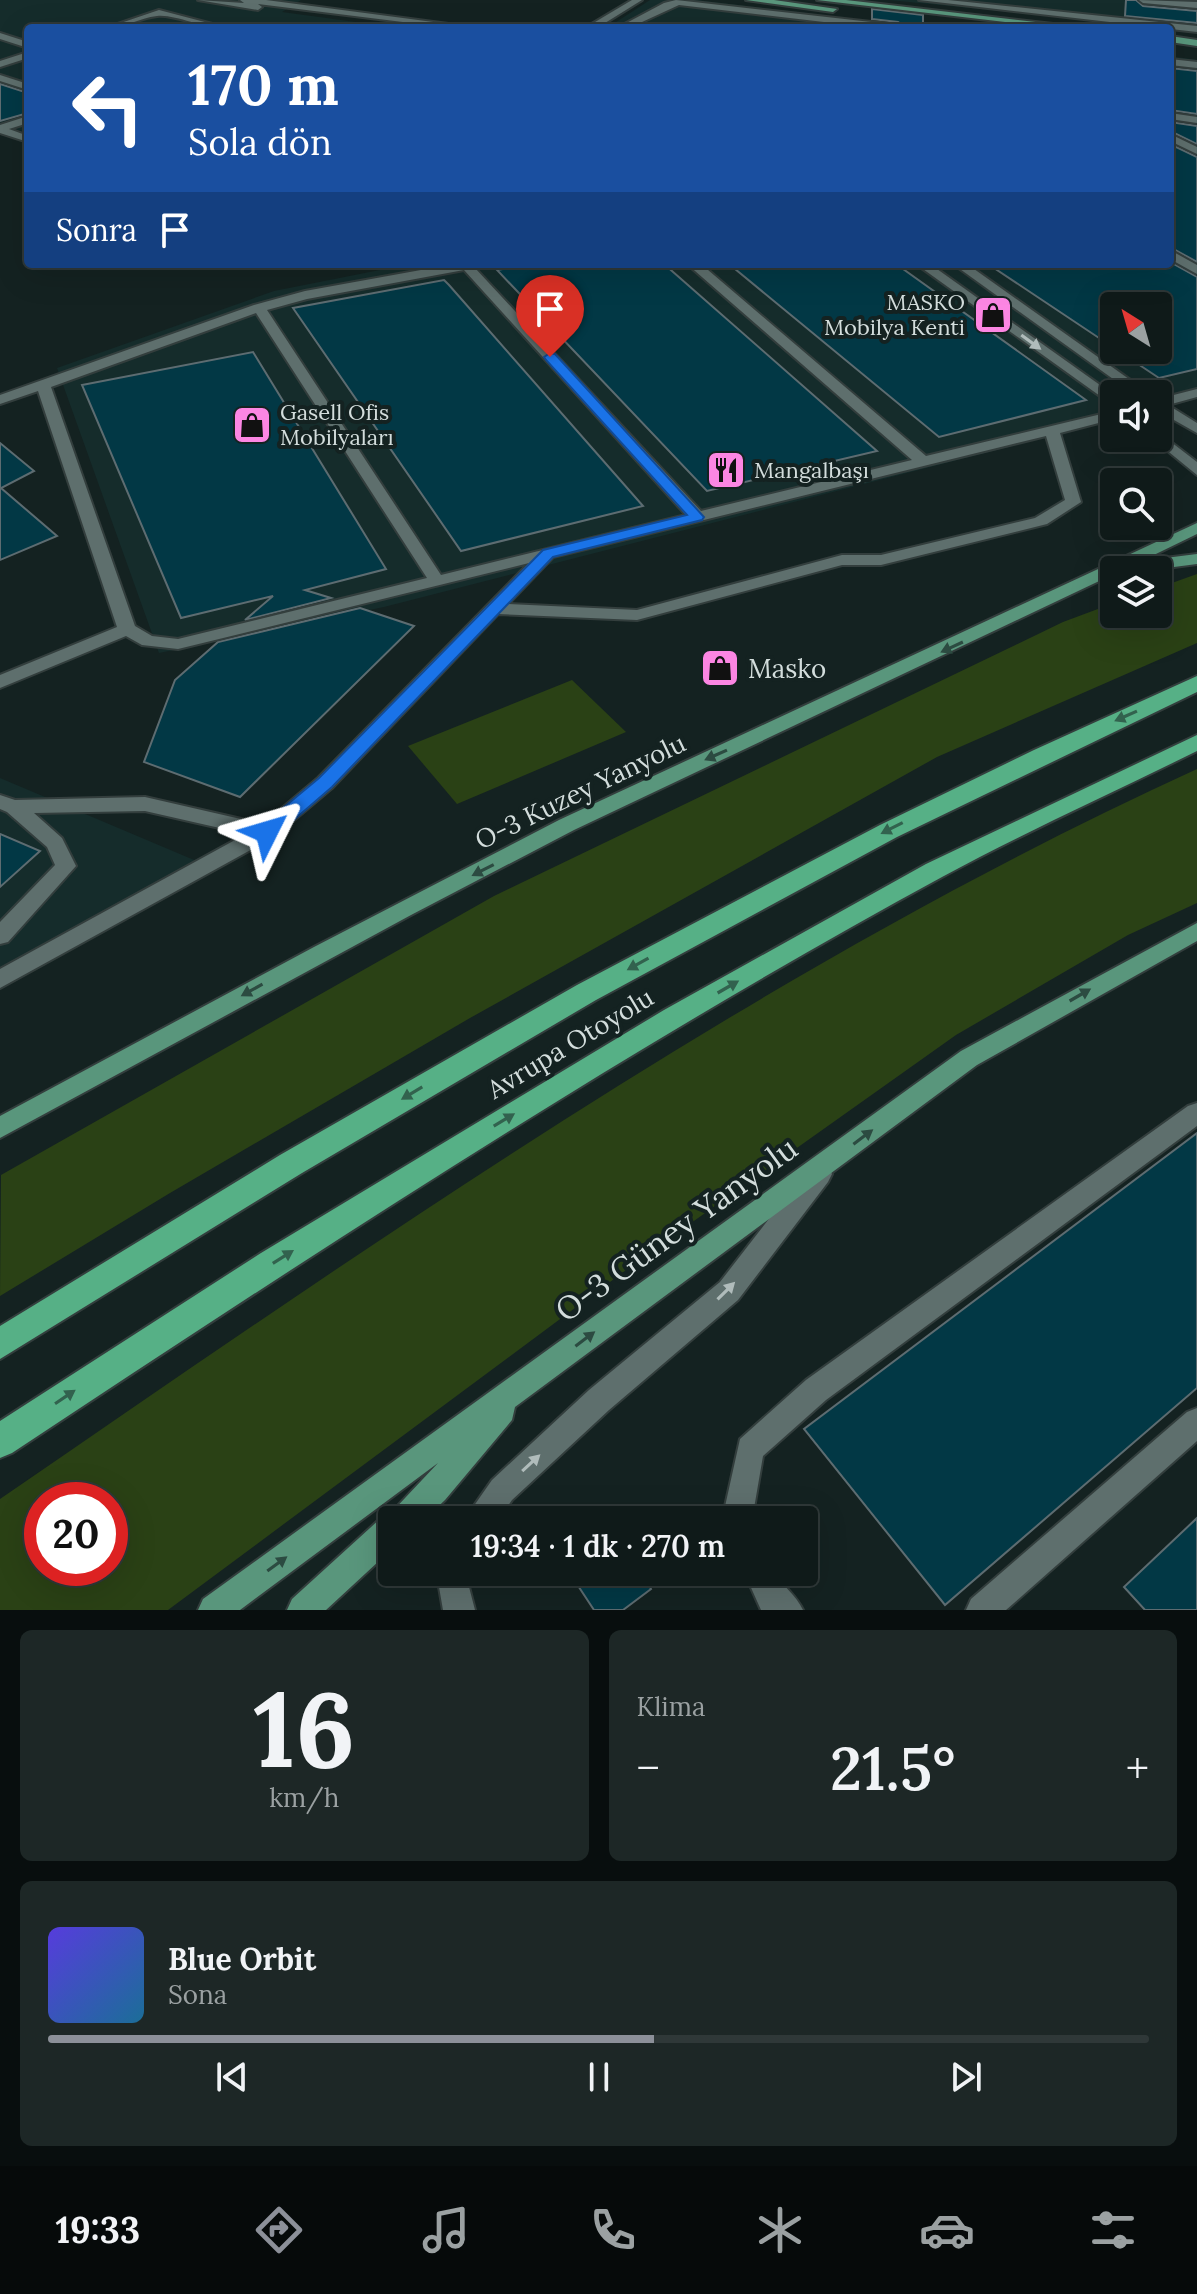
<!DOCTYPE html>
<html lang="tr">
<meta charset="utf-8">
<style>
:root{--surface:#0f1a19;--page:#1d2726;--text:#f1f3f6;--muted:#9ba1a2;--line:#2f3838;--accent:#8c9099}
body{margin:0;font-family:Lora,serif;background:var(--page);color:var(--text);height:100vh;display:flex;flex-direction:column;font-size:30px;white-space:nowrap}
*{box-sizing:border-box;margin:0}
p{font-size:26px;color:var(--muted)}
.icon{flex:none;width:44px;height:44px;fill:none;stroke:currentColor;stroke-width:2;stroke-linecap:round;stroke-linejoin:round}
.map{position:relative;height:1610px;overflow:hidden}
.sheet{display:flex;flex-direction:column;gap:20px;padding:20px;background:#080e0e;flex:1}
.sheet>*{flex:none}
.guide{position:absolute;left:24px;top:24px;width:1150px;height:244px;border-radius:8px;box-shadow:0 8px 32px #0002,0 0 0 2px var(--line);background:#1a4fa0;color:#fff;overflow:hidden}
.needle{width:52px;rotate:323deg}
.controls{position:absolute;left:1100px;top:292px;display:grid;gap:16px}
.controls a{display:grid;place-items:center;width:72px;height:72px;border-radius:8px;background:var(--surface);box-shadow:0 8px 32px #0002,0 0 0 2px var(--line);font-size:40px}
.speed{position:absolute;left:24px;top:1482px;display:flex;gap:16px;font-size:40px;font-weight:700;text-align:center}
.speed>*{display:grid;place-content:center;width:104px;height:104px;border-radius:50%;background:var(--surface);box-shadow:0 8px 32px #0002,0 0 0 2px var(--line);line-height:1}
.speed .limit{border:12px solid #d22;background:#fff;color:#111}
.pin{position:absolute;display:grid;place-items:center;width:68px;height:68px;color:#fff;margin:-82px -34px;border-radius:50% 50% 50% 0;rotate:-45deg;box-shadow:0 0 8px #0007}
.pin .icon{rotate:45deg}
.me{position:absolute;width:88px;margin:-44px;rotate:50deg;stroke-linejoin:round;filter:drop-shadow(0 0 6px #0008)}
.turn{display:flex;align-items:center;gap:28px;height:168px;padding:0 32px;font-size:36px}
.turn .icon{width:104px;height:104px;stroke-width:2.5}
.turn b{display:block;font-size:56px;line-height:68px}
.then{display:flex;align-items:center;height:76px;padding:0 32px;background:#0003;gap:16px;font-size:30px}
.big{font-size:60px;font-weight:600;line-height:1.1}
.sheet .tile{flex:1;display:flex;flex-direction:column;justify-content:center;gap:12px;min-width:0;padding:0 28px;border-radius:12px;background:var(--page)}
.sheet .dial{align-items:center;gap:0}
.dial b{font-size:104px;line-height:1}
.song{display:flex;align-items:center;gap:24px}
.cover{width:96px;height:96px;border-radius:12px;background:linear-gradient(135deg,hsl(250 70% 55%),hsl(200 70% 35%))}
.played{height:8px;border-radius:4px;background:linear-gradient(90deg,var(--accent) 55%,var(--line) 55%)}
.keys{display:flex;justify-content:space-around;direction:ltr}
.heat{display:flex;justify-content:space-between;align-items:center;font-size:44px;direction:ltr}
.sheet .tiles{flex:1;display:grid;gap:20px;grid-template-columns:1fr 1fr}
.tile:last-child{grid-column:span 2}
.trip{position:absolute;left:378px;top:1506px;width:440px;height:80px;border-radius:8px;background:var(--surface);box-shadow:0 8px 32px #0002,0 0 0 2px var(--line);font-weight:600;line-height:80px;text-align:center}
.menu{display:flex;height:128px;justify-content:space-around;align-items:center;background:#060a0a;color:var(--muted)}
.menu .icon{width:56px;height:56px}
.menu .on{color:var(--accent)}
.menu b{font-size:36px;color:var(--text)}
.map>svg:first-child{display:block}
.built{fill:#152c2b;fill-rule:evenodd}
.green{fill:#2a4115;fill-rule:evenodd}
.building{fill:#023845;stroke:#5d6c71;stroke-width:2}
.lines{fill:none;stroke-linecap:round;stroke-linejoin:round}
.minor-casing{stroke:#333e3d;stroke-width:4}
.major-casing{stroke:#333e3d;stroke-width:4}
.highway-casing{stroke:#333e3d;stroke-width:4}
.minor{fill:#5e6f6d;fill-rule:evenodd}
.major{fill:#59967c;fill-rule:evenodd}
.highway{fill:#56b086;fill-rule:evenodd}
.oneway{fill:#b0bcbb}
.oneway2{fill:#2c4b41}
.oneway3{fill:#32624e}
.route{fill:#1a73e8;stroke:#114b97;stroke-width:2}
.labels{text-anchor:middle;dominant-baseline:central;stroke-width:8;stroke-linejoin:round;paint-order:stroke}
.far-poi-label{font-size:22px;fill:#d3dddc;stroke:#142221;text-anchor:start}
.poi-label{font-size:26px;fill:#d3dddc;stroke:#142221;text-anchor:start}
.street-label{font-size:26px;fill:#d3dddc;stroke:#142221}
.near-street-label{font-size:32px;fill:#d3dddc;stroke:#142221}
</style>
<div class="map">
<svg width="1197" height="1610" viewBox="0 0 1197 1610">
<rect width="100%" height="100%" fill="#142221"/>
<g class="built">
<polygon points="0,0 301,0 282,12 400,28 28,28 28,133 0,124"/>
<polygon points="650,0 696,0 931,28 607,28"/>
<polygon points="889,0 1197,0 1197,33 1170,28"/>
<path d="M1170 56 1197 60V399L1158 409V394H1114V420L384 607 159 653 57 368 274 291 395 267 391 264H1170ZM1114 306H1158V350H1114Z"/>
<polygon points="0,778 213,868 0,988"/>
</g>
<g class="green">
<polygon points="1197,574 1197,643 937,757 470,1018 170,1193 0,1296 1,1175 494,896 1063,622 1114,603 1114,614 1158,614 1158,588"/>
<polygon points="572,680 626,732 457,804 408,746"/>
<path d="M1197 769V903L1128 935 956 1035 653 1250 168 1610H0V1499C383 1236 772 963 1197 769ZM42 1500H110V1568H42Z"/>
</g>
<g class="building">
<polygon points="1126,0 1136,0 1143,6 1197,11 1197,23 1125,16"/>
<polygon points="872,9 923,15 923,28 906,28 898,22 872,19"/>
<polygon points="1170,68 1197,71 1197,114 1170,110"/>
<polygon points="0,84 28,93 28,113 0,121"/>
<polygon points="1170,122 1197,126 1197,144 1170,131"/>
<polygon points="1170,144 1197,157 1197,262 1170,247"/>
<polygon points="1170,262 1197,277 1197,369 1159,378 1117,350 1158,350 1158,306 1114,306 1114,348 988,264"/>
<polygon points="530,264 664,264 877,451 707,491 497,270"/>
<polygon points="729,264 896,264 1086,400 939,437"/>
<polygon points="444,280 449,285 643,506 461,551 293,308"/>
<polygon points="253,352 386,569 305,590 331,598 245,620 273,596 181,618 82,385"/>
<polygon points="0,443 34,471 1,488 57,536 0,560"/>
<polygon points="360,608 414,626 240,797 144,762 175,680 218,642"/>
<polygon points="0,834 40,851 0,887"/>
<polygon points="1197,1133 1197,1388 945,1605 804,1429"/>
<polygon points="1197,1518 1197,1610 1145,1610 1124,1587"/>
<polygon points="569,1572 640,1572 651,1589 623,1610 594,1610"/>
</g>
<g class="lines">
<defs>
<g id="minor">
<polygon points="198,0 244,3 240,0 266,0 479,28 451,28 258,4 262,7 258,10"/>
<polygon points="632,0 642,0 597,28 585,28"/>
<polygon points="676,0 898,25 903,28 875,28 679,5 629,28 617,28 664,3"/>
<polygon points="919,0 948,0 1197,26 1197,32"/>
<polygon points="1139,0 1197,2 1197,8 1143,3"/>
<path d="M159 10 220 26 222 28C201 28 175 14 157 16 139 18 125 28 106 28Z"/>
<polygon points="0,33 28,42 28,48 0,39"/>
<polygon points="28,52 28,58 0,67 0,61"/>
<polygon points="1170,59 1197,62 1197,68 1170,65"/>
<polygon points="0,75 28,84 28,90 0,81"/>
<polygon points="1170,113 1197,117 1197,123 1170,119"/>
<polygon points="28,116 28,123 9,129 28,136 28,142 0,133 0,125"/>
<polygon points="1170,134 1197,147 1197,154 1170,141"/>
<polygon points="1170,250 1197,265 1197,274 1170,259"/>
<path d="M454 264H481L475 268 701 511 912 460 687 264H701L926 456 1114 411V419L1060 433 1081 502 1047 524 881 565H842L637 620 498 614 332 788 274 837 0 988V969L246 834 145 811 34 813 62 838 76 866 8 942 0 944V922L55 865 47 847 7 812 0 809V795L15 800 145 797 263 824 318 778 529 563 178 649 142 645 126 636 0 688V675L117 627 38 391 0 404V395L254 305 305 291ZM464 270 686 515 441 575 267 310 307 299ZM256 313 427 578 178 639 152 636 135 626 51 387ZM1046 436 1065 500 1035 518 881 555H842L637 610 508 604 553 557Z"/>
<polygon points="916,264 930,264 1114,395 1114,406"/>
<polygon points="953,264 967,264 1150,394 1134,394"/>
<polygon points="1197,389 1197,397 1168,405 1197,423 1197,433 1158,411 1158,399"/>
<polygon points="1158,432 1197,462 1197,475 1153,439 1158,438"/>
<polygon points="1197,1103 1197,1126 826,1400 763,1456 752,1520 722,1520 740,1439 806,1380 1188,1106"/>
<polygon points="819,1163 828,1166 832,1174 828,1182 738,1300 609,1410 512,1500 498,1520 464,1520 492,1480 589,1390 720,1282 810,1166"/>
<polygon points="1197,1408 1197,1441 1006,1610 966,1610 971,1599 1187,1412"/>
<polygon points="443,1572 473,1572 469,1587 475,1610 443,1610 439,1587"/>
<path d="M744 1572H775C783 1587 796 1595 803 1610H761Z"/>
</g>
<g id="major">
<polygon points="746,0 774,0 837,9 833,12"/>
<polygon points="817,0 846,0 1088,28 1057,28"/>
<polygon points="1170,36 1197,40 1197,46 1170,42"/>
<polygon points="1197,523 1197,534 1123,570 1114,570 1114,574 574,830 411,915 0,1138 0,1116 314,947 559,820"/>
<polygon points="1197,554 1197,564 1174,567 1158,573 1158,570 1142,570 1165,558"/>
<polygon points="1197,923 1197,941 977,1065 515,1407 512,1420 445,1500 424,1520 392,1520 392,1549 326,1610 287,1610 292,1599 381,1518 389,1515 438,1463 240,1610 198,1610 203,1599 961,1051"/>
</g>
<g id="highway">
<polygon points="1197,676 1197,692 897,837 596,1000 302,1173 0,1359 0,1326 280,1155 577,985 880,825 1034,750"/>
<path d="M1197 735V751C1112 793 1025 832 942 877 622 1051 316 1252 12 1453L0 1458V1421L261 1253 664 1010 926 864Z"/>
</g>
</defs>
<use href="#minor" class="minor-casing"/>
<use href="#major" class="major-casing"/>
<use href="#highway" class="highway-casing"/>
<use href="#minor" class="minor"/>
<use href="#major" class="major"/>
<use href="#highway" class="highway"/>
</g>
<defs><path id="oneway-solid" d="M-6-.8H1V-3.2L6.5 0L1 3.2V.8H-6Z" transform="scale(2)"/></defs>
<g class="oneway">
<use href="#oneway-solid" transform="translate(1031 342) rotate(36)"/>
<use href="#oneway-solid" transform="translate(726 1291) rotate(-45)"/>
<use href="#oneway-solid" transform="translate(531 1463) rotate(-43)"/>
</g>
<g class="oneway2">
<use href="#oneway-solid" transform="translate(952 647) rotate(155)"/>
<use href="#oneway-solid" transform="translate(716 755) rotate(156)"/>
<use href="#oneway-solid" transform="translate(483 870) rotate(153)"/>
<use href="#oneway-solid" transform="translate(252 990) rotate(151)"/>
<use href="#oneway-solid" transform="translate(1080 995) rotate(-30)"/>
<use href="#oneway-solid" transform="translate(863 1137) rotate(-37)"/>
<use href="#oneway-solid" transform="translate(585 1339) rotate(-37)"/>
<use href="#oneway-solid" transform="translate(277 1564) rotate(-36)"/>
</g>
<g class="oneway3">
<use href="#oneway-solid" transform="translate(1126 716) rotate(156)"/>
<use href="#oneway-solid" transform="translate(892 828) rotate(153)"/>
<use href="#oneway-solid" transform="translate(638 964) rotate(151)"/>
<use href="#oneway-solid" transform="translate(728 987) rotate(-30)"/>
<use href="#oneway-solid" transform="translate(412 1093) rotate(149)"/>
<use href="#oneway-solid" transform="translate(504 1120) rotate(-31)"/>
<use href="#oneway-solid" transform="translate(283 1257) rotate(-32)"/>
<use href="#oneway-solid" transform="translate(65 1397) rotate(-34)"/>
</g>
<polygon class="route" points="550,353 555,354 704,517 702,520 553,557 332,787 274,837 260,837 258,832 260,827 319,778 543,550 687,515 546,360 544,357"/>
<defs>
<symbol id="shop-square" viewBox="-11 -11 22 22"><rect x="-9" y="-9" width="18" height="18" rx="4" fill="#fc86e3" stroke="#142221"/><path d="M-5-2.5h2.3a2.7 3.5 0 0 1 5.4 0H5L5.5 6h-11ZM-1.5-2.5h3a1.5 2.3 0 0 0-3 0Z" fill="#111"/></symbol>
<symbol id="restaurant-square" viewBox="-11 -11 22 22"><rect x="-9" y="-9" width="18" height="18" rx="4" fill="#fc86e3" stroke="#142221"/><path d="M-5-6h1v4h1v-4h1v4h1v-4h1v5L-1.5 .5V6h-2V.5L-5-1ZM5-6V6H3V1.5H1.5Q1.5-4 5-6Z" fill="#111"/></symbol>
</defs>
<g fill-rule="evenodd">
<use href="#shop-square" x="971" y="293" width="44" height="44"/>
<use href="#shop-square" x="230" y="403" width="44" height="44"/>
<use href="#restaurant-square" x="704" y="448" width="44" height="44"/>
<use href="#shop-square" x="698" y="646" width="44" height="44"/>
</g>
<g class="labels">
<g class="far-poi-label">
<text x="965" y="302" text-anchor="end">MASKO<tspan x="965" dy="25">Mobilya Kenti</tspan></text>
<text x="280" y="412">Gasell Ofis<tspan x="280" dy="25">Mobilyaları</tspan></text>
<text x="754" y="470">Mangalbaşı</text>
</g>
<g class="poi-label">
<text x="748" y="668">Masko</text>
</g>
<g class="street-label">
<text transform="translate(580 791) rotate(-26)">O-3 Kuzey Yanyolu</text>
<text transform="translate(570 1043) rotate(-31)">Avrupa Otoyolu</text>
</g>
<g class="near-street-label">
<text transform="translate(676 1229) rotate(-36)">O-3 Güney Yanyolu</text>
</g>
</g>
</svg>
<div class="controls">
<a><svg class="needle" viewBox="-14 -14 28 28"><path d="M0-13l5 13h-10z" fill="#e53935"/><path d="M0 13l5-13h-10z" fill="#9ba1a2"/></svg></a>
<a><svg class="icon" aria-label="sound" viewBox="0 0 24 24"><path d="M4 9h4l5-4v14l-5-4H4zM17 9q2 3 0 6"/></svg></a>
<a><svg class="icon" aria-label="search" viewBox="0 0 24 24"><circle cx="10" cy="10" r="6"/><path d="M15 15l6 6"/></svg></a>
<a><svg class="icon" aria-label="layers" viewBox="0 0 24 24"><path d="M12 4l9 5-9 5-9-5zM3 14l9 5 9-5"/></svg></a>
</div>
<div class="speed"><div class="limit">20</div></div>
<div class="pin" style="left:550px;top:357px;background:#d93025"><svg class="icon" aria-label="arrive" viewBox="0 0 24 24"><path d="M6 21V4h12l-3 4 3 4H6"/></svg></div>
<svg class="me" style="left:267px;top:832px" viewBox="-20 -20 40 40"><path d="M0-17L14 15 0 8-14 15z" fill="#1a73e8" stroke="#fff" stroke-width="4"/></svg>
<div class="trip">19:34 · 1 dk · 270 m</div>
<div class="guide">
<div class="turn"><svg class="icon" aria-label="left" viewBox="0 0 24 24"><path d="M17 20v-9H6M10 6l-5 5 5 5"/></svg><div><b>170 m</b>Sola dön</div></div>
<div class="then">Sonra<svg class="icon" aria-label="arrive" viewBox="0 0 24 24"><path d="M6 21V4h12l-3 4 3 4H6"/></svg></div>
</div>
</div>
<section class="sheet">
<div class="tiles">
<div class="tile dial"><b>16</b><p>km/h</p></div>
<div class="tile"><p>Klima</p>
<div class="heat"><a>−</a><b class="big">21.5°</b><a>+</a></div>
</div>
<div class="tile">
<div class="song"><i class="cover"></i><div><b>Blue Orbit</b><p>Sona</p></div></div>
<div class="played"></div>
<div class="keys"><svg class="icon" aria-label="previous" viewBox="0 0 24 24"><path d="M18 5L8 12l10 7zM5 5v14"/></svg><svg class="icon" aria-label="pause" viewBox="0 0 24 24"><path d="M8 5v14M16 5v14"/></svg><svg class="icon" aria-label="next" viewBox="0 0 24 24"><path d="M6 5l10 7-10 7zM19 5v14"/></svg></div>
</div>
</div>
</section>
<nav class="menu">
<b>19:33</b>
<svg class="icon on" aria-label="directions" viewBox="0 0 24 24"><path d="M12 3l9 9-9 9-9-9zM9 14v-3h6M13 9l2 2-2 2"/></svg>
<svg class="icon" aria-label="music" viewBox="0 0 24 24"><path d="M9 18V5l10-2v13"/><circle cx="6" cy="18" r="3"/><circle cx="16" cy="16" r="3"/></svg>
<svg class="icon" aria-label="phone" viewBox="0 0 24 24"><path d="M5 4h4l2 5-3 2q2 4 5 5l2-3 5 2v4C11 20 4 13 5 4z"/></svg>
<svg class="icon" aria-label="climate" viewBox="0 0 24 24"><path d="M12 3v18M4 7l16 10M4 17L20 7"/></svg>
<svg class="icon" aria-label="car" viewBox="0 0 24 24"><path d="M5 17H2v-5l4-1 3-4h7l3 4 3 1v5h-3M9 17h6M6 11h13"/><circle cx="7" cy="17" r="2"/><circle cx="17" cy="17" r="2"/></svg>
<svg class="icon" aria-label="filters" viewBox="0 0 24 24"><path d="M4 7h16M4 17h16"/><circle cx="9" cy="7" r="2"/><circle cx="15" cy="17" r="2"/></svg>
</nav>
